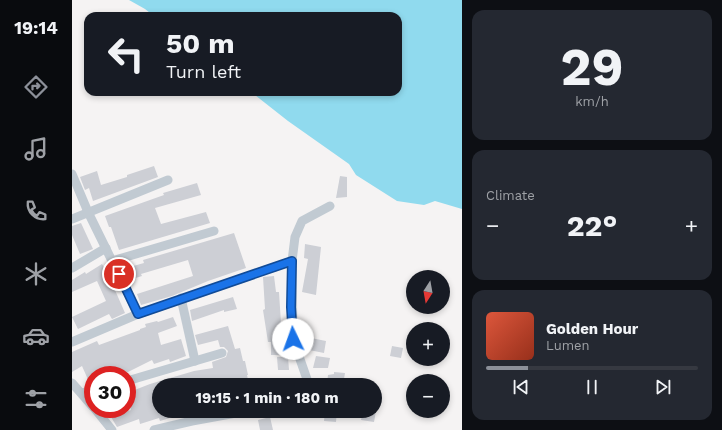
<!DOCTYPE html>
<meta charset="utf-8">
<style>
:root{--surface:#171b24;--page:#242831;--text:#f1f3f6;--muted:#9ea1a6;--line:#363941;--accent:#8c9099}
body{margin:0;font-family:"Work Sans",sans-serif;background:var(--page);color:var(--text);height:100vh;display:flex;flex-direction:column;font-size:15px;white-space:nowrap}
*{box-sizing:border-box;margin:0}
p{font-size:13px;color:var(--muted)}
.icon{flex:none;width:22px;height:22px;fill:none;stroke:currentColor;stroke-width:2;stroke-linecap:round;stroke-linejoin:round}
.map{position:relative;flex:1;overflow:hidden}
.drawer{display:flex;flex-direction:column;gap:10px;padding:10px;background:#0d0f14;width:260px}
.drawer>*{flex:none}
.guide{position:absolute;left:12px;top:12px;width:318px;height:84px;border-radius:12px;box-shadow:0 2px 6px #0003;background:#171b24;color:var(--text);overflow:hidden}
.needle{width:26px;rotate:191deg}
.tools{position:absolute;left:334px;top:270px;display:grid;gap:8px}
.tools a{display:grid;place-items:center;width:44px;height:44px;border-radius:50%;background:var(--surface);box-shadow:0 2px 6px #0003;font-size:20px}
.speed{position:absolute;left:12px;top:366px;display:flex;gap:8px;font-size:20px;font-weight:700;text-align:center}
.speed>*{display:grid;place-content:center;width:52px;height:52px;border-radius:50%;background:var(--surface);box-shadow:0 2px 6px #0003;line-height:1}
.speed .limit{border:6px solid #d22;background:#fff;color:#111}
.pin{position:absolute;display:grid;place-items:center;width:34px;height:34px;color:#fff;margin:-17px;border:2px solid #fff;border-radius:50%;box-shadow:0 1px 4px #0007}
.me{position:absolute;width:44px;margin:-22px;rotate:357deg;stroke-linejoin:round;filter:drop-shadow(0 0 3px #0008)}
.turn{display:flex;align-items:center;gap:14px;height:84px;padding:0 16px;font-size:18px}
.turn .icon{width:52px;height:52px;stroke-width:2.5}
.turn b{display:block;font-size:28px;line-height:34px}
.big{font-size:30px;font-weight:700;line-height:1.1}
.drawer .tile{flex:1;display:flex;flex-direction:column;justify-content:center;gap:6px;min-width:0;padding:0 14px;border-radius:12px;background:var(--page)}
.drawer .dial{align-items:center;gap:0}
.dial b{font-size:52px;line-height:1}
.song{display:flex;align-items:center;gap:12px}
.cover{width:48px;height:48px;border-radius:6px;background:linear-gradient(135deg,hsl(10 70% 55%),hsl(10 70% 35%))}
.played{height:4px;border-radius:2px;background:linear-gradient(90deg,var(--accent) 20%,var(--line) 20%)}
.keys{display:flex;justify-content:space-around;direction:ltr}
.heat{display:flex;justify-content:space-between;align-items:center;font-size:22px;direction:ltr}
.trip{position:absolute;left:80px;top:378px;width:230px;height:40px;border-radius:20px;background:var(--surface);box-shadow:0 2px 6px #0003;font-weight:700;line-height:40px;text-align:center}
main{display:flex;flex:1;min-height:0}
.tab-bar{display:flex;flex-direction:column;width:72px;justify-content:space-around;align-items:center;background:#090b0e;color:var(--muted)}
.tab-bar .icon{width:28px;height:28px}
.tab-bar .selected{color:var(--accent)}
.tab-bar b{font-size:18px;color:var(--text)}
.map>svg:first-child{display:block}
.water{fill:#90daee}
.building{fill:#cdcfd5}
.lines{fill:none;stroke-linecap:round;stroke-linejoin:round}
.street{stroke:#c1cad2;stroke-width:9}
.route-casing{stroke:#114b97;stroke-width:10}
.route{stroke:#1a73e8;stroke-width:7}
</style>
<main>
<nav class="tab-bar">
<b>19:14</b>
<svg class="icon selected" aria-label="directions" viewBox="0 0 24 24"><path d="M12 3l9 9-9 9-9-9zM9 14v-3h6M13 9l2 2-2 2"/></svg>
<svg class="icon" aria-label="music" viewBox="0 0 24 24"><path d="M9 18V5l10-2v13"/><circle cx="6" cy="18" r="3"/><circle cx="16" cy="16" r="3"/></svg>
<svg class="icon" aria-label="phone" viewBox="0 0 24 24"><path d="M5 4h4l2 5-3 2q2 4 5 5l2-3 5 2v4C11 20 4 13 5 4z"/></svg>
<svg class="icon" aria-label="climate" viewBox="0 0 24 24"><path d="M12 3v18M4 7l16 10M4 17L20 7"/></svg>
<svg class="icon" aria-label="car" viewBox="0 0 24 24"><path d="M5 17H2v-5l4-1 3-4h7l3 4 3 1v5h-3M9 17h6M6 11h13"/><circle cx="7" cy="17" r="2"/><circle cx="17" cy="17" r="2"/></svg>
<svg class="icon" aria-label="filters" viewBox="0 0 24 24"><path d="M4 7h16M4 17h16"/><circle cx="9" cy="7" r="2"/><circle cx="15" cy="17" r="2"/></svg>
</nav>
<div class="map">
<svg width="390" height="430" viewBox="0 0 390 430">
<rect width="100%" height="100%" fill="#f5f3f3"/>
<polygon class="water" points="57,0 390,0 390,209 363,201 352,205 325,201 284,175 277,164 216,121 179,92 326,92 326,16 82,16 73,9"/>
<g class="building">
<polygon points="82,166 86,177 21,201 17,188 13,190 8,177 25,171 29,185 55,177 55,175"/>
<polygon points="268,176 275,177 275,197 264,198"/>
<polygon points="125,183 129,195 83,208 89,224 134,212 138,223 47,250 39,227 37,227 33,216 92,195 91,193"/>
<polygon points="9,223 21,249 8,254 0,235 0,226"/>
<polygon points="162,233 174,268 136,281 100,296 69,305 65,294 121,276 116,260 69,274 70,276 57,280 54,268 72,263 71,260"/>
<polygon points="233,244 249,247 244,295 230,292 236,259 232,258"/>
<polygon points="30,264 36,274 53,313 40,319 37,314 6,329 0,317 34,301 25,281 0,292 0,280 13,272 14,274"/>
<polygon points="202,276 204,292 207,292 211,355 199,355 199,342 196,342 191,310 193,309 191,277"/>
<polygon points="161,297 165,309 152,312 152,310 120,321 118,310"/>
<polygon points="101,317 105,326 86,333 89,345 109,339 114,356 98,362 97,359 82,364 80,360 50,375 21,375 21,384 18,384 10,366 0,372 0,352 25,341 27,345 68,330 68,329 74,327 73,324 85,321 86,322"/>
<polygon points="156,326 163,349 168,348 171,361 173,361 176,375 175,375 177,385 143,385 142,381 121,385 87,385 87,411 114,411 114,413 88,421 87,418 68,424 67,419 45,427 39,417 59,410 55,393 78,384 122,371 141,368 140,362 154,357 156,351 152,347 148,347 146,340 126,345 123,335"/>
<polygon points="239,338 254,341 252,353 237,350"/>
<polygon points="320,346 331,348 329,358 318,356"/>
<polygon points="244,356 258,358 256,368 241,368"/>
<polygon points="205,357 216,357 217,370 206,370"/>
<polygon points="262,372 273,373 271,385 255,384 256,375 262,374"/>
<polygon points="253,411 265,411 264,422 252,421"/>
<polygon points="291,411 304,411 302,422 289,420"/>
<polygon points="198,417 201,430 188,430 186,420"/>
</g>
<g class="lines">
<g class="street">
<polyline points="0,174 16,212 66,314"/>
<polyline points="0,219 96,180"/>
<polyline points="40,261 142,231"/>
<polyline points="0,268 34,248"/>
<polyline points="109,298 123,361"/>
<polyline points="0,342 66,314 220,261"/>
<polyline points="55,381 150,353"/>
<polyline points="0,383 21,407"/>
<polyline points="237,385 221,339 220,261 223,237 230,221 258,206"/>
<polyline points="10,393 21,390"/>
<polyline points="23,409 40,430"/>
<polyline points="82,430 120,421 175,411"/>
</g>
</g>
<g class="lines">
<defs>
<polyline id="route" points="47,274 66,314 220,261 219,307 221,339"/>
</defs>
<use href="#route" class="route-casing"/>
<use href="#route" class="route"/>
</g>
</svg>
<div class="tools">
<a><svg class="needle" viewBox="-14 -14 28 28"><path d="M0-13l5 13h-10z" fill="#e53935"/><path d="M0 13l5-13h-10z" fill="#9ea1a6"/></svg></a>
<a>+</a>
<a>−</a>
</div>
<div class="speed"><div class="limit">30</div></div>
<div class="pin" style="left:47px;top:274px;background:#d93025"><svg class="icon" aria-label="arrive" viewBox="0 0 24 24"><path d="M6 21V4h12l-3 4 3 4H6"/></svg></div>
<svg class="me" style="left:221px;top:339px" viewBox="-20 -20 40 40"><circle r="19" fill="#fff"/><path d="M0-13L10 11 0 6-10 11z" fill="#1a73e8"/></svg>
<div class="trip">19:15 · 1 min · 180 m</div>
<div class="guide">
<div class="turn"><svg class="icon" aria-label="left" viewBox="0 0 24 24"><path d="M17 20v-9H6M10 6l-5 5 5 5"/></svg><div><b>50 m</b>Turn left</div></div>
</div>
</div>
<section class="drawer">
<div class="tile dial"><b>29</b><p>km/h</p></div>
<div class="tile"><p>Climate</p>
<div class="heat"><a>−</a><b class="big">22°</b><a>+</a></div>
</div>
<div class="tile">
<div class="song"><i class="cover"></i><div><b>Golden Hour</b><p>Lumen</p></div></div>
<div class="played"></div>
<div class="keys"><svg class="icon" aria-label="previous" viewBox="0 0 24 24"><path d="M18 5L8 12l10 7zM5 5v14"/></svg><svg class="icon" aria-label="pause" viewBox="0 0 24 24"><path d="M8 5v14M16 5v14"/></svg><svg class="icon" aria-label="next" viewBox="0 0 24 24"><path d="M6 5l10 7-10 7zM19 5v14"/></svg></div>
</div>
</section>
</main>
